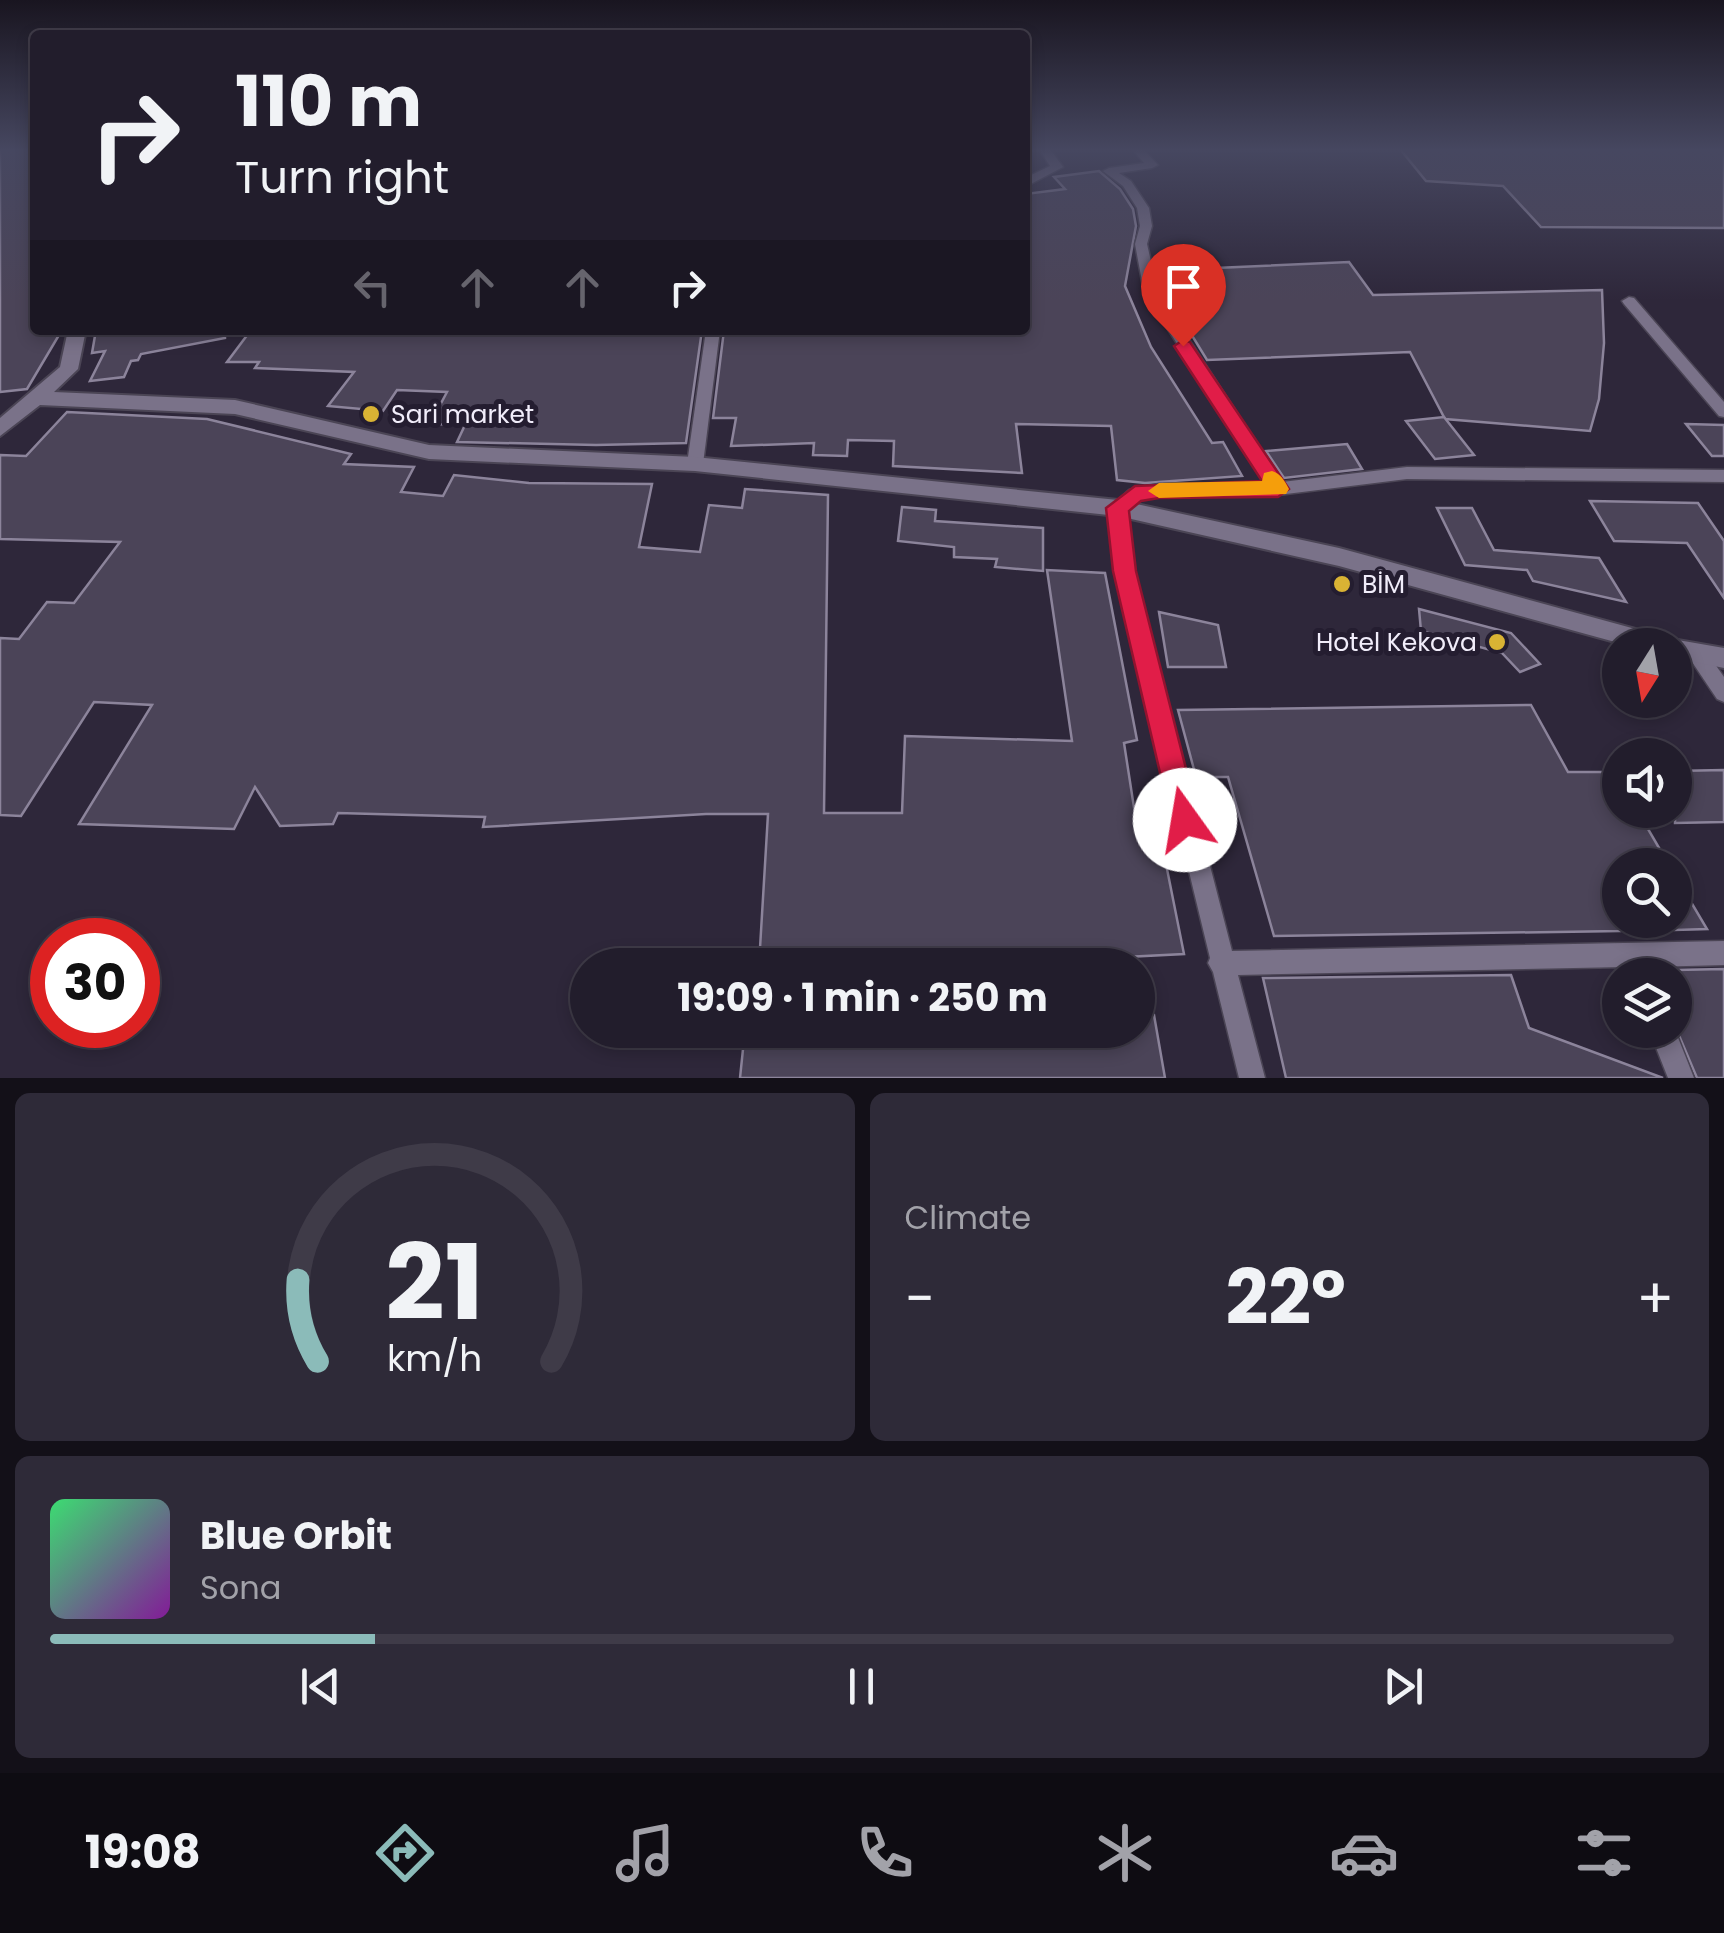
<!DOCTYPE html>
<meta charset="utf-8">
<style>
:root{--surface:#221d2c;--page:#2e2a38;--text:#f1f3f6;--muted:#a2a2a9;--line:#3f3b48;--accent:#8bbbb9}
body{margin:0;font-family:Poppins,sans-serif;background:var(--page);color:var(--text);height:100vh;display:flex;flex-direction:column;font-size:38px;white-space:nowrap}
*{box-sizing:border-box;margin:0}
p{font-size:32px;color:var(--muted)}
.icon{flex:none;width:55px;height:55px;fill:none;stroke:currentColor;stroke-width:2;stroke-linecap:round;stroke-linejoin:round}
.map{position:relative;height:1078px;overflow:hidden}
.drawer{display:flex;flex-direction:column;gap:15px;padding:15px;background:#131018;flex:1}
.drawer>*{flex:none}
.hud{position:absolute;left:30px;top:30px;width:1000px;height:305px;border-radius:10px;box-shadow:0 5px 15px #0003,0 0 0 2px var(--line);background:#221d2c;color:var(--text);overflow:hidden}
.needle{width:65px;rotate:191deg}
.tools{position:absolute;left:1602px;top:628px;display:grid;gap:20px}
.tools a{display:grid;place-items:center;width:90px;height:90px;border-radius:50%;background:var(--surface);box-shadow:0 5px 15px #0003,0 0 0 2px var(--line);font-size:50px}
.speed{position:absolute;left:30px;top:918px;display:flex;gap:20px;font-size:50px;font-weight:700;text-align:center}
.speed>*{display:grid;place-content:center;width:130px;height:130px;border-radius:50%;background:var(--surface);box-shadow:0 5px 15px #0003,0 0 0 2px var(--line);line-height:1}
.speed .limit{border:15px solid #d22;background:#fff;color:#111}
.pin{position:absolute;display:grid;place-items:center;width:85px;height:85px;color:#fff;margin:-102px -42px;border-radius:50% 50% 50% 0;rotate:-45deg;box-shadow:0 0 10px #0007}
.pin .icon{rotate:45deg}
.me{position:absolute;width:110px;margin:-55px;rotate:347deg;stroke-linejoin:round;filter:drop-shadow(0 0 8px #0008)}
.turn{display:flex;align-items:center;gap:35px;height:210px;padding:0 40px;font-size:45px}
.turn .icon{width:130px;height:130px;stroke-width:2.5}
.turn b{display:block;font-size:70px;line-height:85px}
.lanes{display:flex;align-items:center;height:95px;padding:0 40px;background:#0003;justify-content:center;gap:50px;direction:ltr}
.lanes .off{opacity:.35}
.big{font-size:75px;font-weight:700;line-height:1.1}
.drawer .tile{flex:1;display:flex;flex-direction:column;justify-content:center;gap:15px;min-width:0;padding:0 35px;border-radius:15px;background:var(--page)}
.drawer .dial{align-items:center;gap:0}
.dial svg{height:260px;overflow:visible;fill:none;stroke:var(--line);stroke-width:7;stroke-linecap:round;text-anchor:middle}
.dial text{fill:var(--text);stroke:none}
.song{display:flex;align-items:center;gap:30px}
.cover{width:120px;height:120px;border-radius:15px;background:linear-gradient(135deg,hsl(140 70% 55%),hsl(290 70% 35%))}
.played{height:10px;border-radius:5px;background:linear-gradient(90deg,var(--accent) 20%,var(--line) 20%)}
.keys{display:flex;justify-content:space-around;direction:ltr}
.heat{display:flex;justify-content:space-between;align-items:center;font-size:55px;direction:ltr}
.drawer .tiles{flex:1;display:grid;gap:15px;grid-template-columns:1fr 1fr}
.tile:last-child{grid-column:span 2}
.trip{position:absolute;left:570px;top:948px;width:585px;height:100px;border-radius:50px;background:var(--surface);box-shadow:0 5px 15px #0003,0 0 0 2px var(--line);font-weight:700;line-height:100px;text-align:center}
.dock{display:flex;height:160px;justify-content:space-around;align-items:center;background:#0e0c12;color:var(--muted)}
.dock .icon{width:70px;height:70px}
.dock .on{color:var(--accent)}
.dock b{font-size:45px;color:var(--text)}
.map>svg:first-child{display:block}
.building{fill:#4b4458;stroke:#8c849b;stroke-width:2.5}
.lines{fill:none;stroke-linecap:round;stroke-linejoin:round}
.minor-casing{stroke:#4b4555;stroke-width:3}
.tertiary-casing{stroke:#4b4555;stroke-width:4}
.minor{fill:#7a7289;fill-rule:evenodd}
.tertiary{fill:#7a7289;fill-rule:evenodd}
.route{fill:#e11d48;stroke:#92132f;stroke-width:2.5}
.slow{fill:#f59e0b}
.poi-dot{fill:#d9b334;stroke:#241d30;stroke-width:4}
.labels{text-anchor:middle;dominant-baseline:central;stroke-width:10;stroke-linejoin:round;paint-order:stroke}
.poi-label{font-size:25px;fill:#f1edfa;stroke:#241d30;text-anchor:start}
</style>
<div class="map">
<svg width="1724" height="1078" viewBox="0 0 1724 1078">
<rect width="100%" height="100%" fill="#2e273a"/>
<g class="building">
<polygon points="0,149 35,149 35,330 62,330 27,389 0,392"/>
<polygon points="1400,149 1724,149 1724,228 1541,227 1503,186 1426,181"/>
<polygon points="1099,171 1120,189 1133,209 1136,226 1125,286 1151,347 1212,443 1223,442 1242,476 1145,483 1117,480 1111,426 1016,424 1022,473 893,466 894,441 848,440 847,456 813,455 814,443 731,446 736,418 713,418 724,330 1025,330 1025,194 1065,189 1054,177"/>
<polygon points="1349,262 1373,295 1602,290 1604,343 1599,399 1590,431 1445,419 1410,352 1207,360 1188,329 1195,329 1184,307 1190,306 1171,270"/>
<polygon points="96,330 225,330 225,338 141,354 138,360 131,361 124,377 90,381 105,351 92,353"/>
<polygon points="251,330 702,330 686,443 596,445 457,442 465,425 430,424 447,392 397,390 383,411 328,406 354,372 255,368 259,362 227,362"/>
<polygon points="67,412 207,419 351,454 344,464 414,467 401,492 443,496 454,475 529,483 652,484 639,547 700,552 709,505 742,508 745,489 828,495 824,813 902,813 905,736 1072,741 1047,570 1105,573 1137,740 1124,743 1135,814 1156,814 1184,954 1126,957 1127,965 759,965 768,814 706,814 483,827 485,817 338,813 333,824 280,826 255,787 234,829 79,824 152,705 94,702 21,816 0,815 0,638 19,639 47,602 74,603 120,542 0,539 0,455 26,456"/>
<polygon points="1444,417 1474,455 1435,459 1406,421"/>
<polygon points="1686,424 1724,425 1724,456 1712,456"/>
<polygon points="1347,444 1362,469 1284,478 1266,451"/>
<polygon points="1590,501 1698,503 1724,541 1724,598 1687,543 1614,541"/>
<polygon points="902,507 936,510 935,521 1043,528 1043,571 995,567 997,559 954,557 954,547 898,541"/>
<polygon points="1437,508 1472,508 1494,550 1599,558 1626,602 1533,581 1527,570 1465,565"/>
<polygon points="1419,609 1511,633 1540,664 1520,672 1502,653 1421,631"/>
<polygon points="1159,612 1218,625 1226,667 1168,667"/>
<polygon points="1531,705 1568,772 1620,772 1620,810 1637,810 1669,865 1620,865 1620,931 1274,936 1228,777 1196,777 1178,710"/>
<polygon points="1724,770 1724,822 1675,823 1675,771"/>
<polygon points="1675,875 1707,929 1675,930"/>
<polygon points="1724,969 1724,1078 1697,1078 1675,1026 1675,970"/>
<polygon points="1511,975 1529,1028 1663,1078 1286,1078 1263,978"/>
<polygon points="1138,1014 1154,1015 1165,1078 740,1078 745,1030 1138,1030"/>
</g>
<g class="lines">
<defs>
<g id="minor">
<polygon points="1039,149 1050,149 1063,167 1025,187 1025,178 1050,166"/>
<polygon points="1132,149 1143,149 1158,165 1152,168 1119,173 1131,181 1149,208 1152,226 1147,244 1158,292 1282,482 1407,467 1724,470 1724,482 1407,479 1278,495 1159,496 1140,499 1127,510 1134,571 1232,951 1724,941 1724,965 1649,967 1652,975 1628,975 1624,967 1238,975 1265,1078 1239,1078 1213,972 1208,963 1210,958 1116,571 1109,508 1129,490 1159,484 1266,483 1144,292 1135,244 1140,226 1137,208 1123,186 1103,171 1109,168 1144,163"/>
<polygon points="1629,297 1634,298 1724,402 1724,417 1719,416 1624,304 1622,301"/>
<polygon points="706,330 720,330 703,464 695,470 687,464"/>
<polygon points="1696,645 1703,647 1724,677 1724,702 1717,699 1686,653 1689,647"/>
<polygon points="1649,1030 1675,1030 1694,1078 1668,1078"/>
</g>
<polygon id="tertiary" points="68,330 86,330 78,369 54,392 235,400 429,445 695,457 1118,500 1339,548 1672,639 1724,648 1724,668 1675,658 1675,645 1626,645 1339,566 1118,516 695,471 429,459 235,414 40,405 0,436 0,418 60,367"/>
</defs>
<use href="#minor" class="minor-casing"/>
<use href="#tertiary" class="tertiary-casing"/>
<use href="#minor" class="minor"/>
<use href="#tertiary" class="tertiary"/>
</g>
<linearGradient id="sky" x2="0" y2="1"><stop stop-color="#191520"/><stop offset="0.5" stop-color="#464760"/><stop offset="1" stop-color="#464760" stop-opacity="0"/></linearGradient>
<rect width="1724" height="300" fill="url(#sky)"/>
<polygon class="route" points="1183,340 1190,342 1289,489 1278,497 1159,498 1141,501 1129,511 1136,571 1199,820 1195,830 1185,834 1175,830 1171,820 1113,571 1106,508 1135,486 1262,481 1174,346"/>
<path class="slow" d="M1272 471C1281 474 1284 480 1289 489L1286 494 1159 498 1148 491 1159 483 1262 481 1264 473Z"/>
<g class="poi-dot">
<circle cx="371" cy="414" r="10"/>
<circle cx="1342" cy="584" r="10"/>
<circle cx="1497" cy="642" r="10"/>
</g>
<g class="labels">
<g class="poi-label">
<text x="391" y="414">Sari market</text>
<text x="1362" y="584">BİM</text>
<text x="1477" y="642" text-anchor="end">Hotel Kekova</text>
</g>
</g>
</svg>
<div class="tools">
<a><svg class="needle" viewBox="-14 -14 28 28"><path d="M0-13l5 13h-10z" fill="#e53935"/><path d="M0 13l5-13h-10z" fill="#a2a2a9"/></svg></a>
<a><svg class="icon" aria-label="sound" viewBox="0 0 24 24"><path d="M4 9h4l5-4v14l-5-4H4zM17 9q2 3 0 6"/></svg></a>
<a><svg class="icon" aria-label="search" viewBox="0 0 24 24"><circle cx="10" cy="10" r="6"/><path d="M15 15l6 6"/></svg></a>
<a><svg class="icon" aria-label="layers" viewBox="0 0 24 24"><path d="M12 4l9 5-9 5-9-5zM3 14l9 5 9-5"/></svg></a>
</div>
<div class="speed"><div class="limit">30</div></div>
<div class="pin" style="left:1183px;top:346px;background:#d93025"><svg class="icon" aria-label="arrive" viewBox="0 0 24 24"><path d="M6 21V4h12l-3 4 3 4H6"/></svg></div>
<svg class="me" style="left:1185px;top:820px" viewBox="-20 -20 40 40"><circle r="19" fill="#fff"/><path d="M0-13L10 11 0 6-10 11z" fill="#e11d48"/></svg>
<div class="trip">19:09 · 1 min · 250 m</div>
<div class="hud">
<div class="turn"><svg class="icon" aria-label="right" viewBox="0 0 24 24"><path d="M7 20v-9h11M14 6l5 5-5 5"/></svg><div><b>110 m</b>Turn right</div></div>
<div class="lanes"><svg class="icon off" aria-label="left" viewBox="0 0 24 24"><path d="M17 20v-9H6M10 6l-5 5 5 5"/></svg><svg class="icon off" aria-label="ahead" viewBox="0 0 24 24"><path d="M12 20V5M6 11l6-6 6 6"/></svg><svg class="icon off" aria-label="ahead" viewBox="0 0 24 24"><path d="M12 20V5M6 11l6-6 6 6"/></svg><svg class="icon" aria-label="right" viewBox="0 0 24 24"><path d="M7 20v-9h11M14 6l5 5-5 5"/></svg></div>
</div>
</div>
<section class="drawer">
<div class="tiles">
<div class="tile dial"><svg viewBox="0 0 100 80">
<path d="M14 69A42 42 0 1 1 86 69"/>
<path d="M14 69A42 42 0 0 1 8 44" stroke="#8bbbb9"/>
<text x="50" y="56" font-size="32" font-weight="700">21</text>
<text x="50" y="72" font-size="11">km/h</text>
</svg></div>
<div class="tile"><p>Climate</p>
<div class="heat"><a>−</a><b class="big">22°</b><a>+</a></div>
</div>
<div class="tile">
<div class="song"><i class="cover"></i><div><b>Blue Orbit</b><p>Sona</p></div></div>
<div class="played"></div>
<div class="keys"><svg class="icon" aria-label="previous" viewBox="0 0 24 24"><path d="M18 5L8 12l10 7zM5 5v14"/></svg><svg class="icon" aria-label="pause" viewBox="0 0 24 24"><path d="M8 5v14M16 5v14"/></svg><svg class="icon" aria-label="next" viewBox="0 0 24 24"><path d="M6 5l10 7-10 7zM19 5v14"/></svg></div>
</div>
</div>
</section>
<nav class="dock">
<b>19:08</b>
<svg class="icon on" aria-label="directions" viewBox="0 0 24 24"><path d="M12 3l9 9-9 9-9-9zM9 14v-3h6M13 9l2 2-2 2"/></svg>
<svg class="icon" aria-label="music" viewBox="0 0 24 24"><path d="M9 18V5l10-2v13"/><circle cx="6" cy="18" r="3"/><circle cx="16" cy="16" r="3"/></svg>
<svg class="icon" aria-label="phone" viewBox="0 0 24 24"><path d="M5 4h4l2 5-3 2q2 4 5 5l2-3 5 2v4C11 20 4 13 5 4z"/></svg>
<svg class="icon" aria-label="climate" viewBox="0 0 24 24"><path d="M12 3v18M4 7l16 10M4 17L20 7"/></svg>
<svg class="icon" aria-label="car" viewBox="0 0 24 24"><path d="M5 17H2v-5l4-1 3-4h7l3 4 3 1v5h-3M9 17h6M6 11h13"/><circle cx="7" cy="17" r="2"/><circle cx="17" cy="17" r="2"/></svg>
<svg class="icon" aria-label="filters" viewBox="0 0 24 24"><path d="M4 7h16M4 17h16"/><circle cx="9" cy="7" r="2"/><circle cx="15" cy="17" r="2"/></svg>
</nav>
